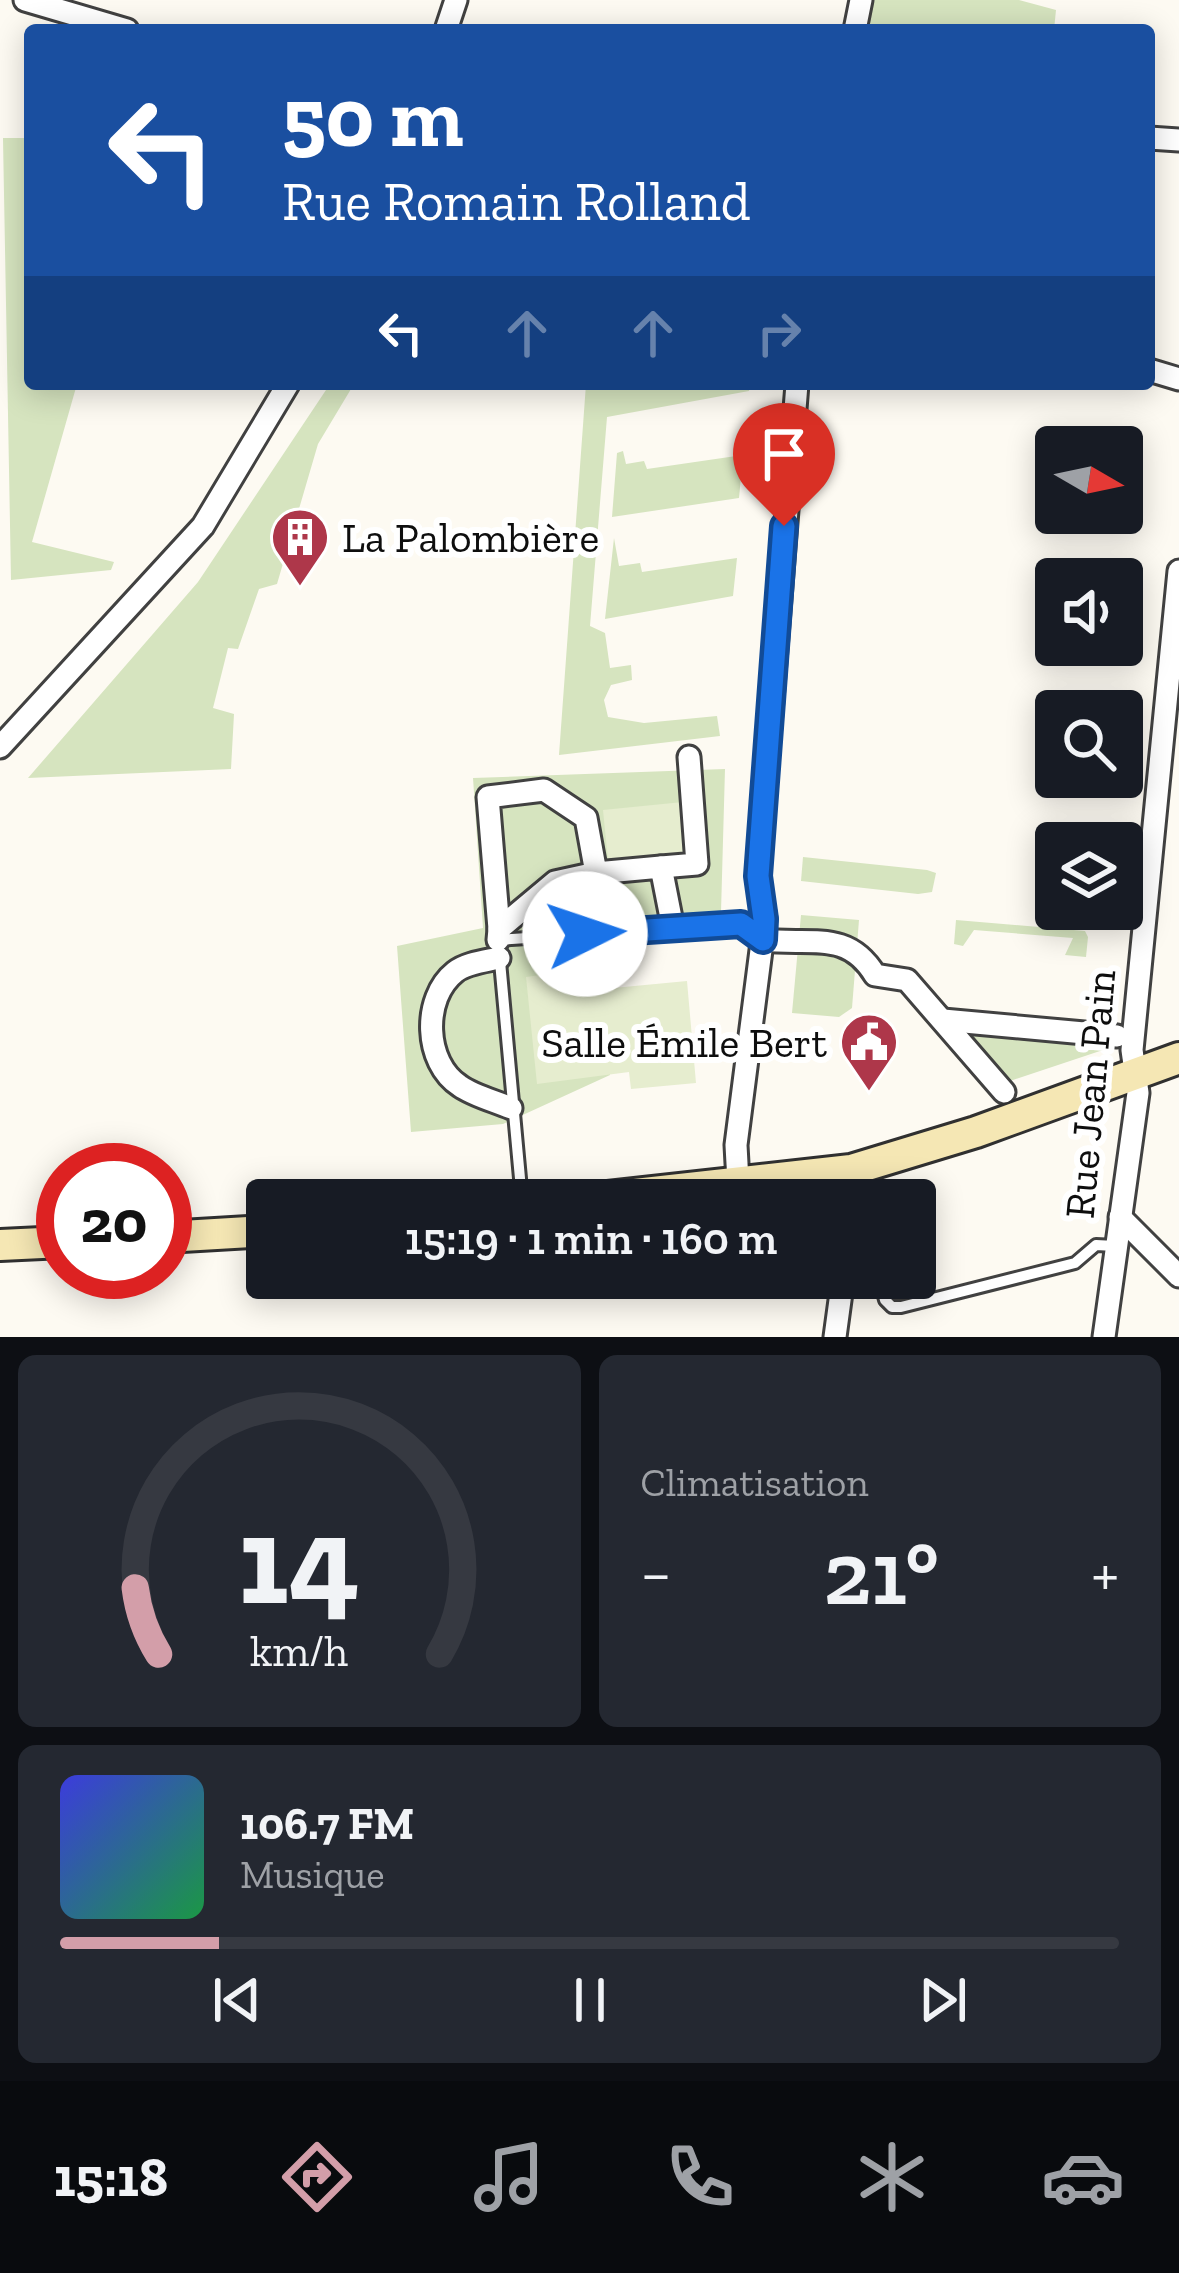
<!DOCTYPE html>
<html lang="fr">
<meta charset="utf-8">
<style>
:root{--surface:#171b24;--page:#242831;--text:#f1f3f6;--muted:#9ea1a6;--line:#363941;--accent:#d39ea9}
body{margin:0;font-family:"Zilla Slab",serif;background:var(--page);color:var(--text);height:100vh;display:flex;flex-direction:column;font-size:45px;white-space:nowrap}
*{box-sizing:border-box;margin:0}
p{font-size:39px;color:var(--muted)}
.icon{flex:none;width:66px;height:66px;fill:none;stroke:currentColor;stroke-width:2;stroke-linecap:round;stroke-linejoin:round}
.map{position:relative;height:1337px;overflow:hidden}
.details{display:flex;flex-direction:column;gap:18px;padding:18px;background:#0d0f14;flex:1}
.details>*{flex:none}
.guide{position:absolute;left:24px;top:24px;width:1131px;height:366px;border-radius:12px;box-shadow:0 6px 30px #0003;background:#1a4fa0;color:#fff;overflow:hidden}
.needle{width:78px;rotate:99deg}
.controls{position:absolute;left:1035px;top:426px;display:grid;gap:24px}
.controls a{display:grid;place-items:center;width:108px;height:108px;border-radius:12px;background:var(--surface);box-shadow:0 6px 30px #0003;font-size:60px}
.speed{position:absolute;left:36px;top:1143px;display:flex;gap:24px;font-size:60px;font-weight:700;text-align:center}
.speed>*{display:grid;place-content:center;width:156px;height:156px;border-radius:50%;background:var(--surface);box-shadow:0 6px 30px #0003;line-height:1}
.speed .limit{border:18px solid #d22;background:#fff;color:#111}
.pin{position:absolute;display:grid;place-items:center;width:102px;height:102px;color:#fff;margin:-123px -51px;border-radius:50% 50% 50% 0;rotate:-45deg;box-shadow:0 0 12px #0007}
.pin .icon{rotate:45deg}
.me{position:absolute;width:132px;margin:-66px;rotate:86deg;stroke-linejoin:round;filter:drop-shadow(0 0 9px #0008)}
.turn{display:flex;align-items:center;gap:42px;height:252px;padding:0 60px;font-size:54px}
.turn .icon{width:156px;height:156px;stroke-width:2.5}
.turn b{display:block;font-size:84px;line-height:102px}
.lanes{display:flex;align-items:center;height:114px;padding:0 60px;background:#0003;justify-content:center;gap:60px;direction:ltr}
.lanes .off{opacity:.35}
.big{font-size:90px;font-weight:600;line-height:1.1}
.details .tile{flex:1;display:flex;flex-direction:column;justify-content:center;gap:18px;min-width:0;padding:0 42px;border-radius:18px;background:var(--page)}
.details .dial{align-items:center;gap:0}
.dial svg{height:312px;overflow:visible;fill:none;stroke:var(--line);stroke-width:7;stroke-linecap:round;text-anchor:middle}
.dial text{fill:var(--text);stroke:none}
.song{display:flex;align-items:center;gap:36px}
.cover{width:144px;height:144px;border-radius:18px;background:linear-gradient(135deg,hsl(240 70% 55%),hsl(140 70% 35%))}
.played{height:12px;border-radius:6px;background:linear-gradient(90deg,var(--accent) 15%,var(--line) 15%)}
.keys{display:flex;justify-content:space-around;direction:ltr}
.heat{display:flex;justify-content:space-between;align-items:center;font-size:66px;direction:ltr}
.details .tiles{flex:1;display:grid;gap:18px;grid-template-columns:1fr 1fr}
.tile:last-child{grid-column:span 2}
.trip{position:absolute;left:246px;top:1179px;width:690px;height:120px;border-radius:12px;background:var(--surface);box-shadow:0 6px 30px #0003;font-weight:600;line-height:120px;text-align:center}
.tab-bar{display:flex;height:192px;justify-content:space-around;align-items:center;background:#090b0e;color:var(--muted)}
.tab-bar .icon{width:84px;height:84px}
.tab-bar .selected{color:var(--accent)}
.tab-bar b{font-size:54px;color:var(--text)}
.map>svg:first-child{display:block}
.green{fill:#d6e4bf}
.pitch{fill:#e6edcf}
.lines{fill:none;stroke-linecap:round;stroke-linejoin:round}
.lane-casing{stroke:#414141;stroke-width:16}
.street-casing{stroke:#414141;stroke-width:27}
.secondary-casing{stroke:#303030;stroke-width:36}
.lane{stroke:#fff;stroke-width:10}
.street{stroke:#fff;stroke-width:21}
.secondary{stroke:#f5e7b4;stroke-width:30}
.route-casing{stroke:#114b97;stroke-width:30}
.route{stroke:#1a73e8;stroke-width:21}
.labels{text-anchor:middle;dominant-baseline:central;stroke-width:12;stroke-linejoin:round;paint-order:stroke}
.poi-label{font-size:42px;fill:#0e0e0e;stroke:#fff;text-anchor:start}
.street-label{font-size:42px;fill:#0e0e0e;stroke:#fff}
</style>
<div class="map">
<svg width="1179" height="1337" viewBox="0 0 1179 1337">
<rect width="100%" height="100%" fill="#fdfaf2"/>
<g class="green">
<polygon points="872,0 1019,0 1056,10 1054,30 866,30"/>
<polygon points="3,138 30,138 30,384 77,384 32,542 114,562 111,570 11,580"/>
<polygon points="330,384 354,384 318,444 277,584 259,589 238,649 228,648 213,708 234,714 231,769 28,778 198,582"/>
<polygon points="586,384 750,384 749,391 607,417 590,626 605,633 610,668 631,665 632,680 611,685 604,700 608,717 644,723 717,716 720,736 559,755"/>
<polygon points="623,451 626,464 644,461 647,469 743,455 739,498 612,517 617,453"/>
<polygon points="614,538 619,566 640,563 642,572 737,558 733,596 605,619"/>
<polygon points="725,769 721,912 601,924 610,1075 503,1124 411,1132 397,946 483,928 473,778"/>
<polygon points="803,857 927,870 936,873 932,892 918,894 801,881"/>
<polygon points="801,915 859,920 852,1008 839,1017 792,1013"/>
<polygon points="956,920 1085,931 1088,937 1086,957 1065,955 1073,938 974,930 963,946 954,944"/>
<polygon points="960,1029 1108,1044 1109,1048 1010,1081"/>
</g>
<g class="pitch">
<polygon points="683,802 688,853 608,860 603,810"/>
<polygon points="600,967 603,989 687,981 696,1083 631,1089 629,1072 537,1084 526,977"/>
</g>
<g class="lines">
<defs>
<g id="lane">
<polyline points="522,1200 498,940 741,924 760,938"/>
<polyline points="879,1278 885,1300 892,1307 901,1307 1075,1263 1096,1245 1115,1246"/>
</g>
<g id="street">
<polyline points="25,0 127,30"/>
<polyline points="446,30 456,0"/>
<polyline points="855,30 861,0"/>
<polyline points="1149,138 1179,140"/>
<polyline points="1149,370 1179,379"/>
<polyline points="0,747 203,526 288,384"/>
<polyline points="661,867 697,864 689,757"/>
<polyline points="499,929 488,797 544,790 586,818 596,873 661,867 673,928"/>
<polyline points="498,940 499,929 555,882 596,873"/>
<path d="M762 940C810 946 847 929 875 975L907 980 1004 1092"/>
<path d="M499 958C486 961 466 963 455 972 422 998 424 1063 460 1086 474 1096 495 1101 511 1108"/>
<polyline points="943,1020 1117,1036"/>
<polyline points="738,1182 736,1145 765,919 758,876 797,384"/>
<polyline points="850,1200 851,1170"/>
<polyline points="1120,1217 1179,1276"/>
<polyline points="835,1337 843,1278"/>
<polyline points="1104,1337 1138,1093 1132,1050 1179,571"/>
</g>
<g id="secondary">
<polyline points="581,1200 851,1170 976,1132 1179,1058"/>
<polyline points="165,1237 267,1231"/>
<polyline points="0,1245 63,1242"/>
</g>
</defs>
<use href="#lane" class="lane-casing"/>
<use href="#street" class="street-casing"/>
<use href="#secondary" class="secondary-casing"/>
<use href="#lane" class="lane"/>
<use href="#street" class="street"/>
<use href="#secondary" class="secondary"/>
</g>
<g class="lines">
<defs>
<polyline id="route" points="585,934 741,924 763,940 764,919 758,876 784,526"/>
</defs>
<use href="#route" class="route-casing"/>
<use href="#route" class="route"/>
</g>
<defs>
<symbol id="building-pin" viewBox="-11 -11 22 30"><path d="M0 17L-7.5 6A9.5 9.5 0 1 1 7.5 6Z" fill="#ae374a" stroke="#fff"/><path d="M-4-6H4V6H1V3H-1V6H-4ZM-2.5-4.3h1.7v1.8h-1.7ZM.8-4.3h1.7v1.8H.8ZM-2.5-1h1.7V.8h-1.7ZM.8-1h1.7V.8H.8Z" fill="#fff"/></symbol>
<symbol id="civic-pin" viewBox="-11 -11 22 30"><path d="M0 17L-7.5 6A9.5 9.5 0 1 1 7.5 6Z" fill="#ae374a" stroke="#fff"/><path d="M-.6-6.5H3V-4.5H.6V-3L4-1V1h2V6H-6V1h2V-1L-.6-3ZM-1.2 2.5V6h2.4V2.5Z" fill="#fff"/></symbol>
</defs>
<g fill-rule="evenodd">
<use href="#building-pin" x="267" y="504" width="66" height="90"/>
<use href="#civic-pin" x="836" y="1009" width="66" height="90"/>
</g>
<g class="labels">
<g class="poi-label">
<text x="342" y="537">La Palombière</text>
<text x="827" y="1042" text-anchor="end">Salle Émile Bert</text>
</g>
<g class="street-label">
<text transform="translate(1090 1094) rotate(-85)">Rue Jean Pain</text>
</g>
</g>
</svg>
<div class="controls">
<a><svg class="needle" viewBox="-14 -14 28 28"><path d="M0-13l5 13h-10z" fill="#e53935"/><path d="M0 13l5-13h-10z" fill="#9ea1a6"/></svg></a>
<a><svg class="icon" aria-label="sound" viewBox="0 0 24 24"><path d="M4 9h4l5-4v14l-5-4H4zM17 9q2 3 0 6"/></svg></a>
<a><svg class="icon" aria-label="search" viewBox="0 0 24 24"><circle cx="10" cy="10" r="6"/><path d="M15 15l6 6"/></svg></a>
<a><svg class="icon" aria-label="layers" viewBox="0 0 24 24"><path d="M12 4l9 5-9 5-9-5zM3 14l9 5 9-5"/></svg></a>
</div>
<div class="speed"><div class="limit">20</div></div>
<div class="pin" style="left:784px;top:526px;background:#d93025"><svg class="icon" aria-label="arrive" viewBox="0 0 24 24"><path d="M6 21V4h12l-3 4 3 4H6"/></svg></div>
<svg class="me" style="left:585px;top:934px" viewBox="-20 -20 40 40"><circle r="19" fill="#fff"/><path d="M0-13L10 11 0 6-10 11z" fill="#1a73e8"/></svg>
<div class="trip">15:19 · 1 min · 160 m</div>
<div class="guide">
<div class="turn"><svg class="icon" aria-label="left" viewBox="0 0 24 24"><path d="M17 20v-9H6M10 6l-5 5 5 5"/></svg><div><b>50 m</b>Rue Romain Rolland</div></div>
<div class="lanes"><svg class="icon" aria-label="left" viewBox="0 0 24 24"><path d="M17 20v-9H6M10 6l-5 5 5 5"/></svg><svg class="icon off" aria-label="ahead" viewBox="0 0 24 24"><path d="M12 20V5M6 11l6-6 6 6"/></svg><svg class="icon off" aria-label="ahead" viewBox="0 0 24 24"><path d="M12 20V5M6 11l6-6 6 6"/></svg><svg class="icon off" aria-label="right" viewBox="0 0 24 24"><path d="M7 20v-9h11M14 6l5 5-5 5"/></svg></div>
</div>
</div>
<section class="details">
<div class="tiles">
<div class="tile dial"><svg viewBox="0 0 100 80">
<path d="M14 69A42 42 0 1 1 86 69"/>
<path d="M14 69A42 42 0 0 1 8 52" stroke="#d39ea9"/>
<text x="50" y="56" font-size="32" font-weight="700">14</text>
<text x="50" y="72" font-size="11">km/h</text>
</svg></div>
<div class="tile"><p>Climatisation</p>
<div class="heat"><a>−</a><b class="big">21°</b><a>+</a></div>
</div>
<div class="tile">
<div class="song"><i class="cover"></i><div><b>106.7 FM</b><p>Musique</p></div></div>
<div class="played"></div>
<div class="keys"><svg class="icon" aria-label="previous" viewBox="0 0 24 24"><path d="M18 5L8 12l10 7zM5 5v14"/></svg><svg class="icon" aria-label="pause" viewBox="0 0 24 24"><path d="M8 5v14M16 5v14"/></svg><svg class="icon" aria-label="next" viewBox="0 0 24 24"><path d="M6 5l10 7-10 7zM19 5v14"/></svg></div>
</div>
</div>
</section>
<nav class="tab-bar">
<b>15:18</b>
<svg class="icon selected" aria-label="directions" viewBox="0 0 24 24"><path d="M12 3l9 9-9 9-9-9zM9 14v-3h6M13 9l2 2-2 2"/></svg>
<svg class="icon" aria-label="music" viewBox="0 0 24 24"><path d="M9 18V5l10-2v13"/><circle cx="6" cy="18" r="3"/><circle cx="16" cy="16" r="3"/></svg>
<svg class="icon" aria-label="phone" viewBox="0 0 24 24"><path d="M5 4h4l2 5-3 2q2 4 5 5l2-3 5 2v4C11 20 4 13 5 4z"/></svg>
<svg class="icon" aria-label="climate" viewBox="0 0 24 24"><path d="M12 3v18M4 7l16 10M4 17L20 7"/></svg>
<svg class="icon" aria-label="car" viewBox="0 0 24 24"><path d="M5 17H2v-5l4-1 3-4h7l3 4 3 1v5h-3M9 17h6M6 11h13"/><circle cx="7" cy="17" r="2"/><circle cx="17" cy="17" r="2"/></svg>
</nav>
